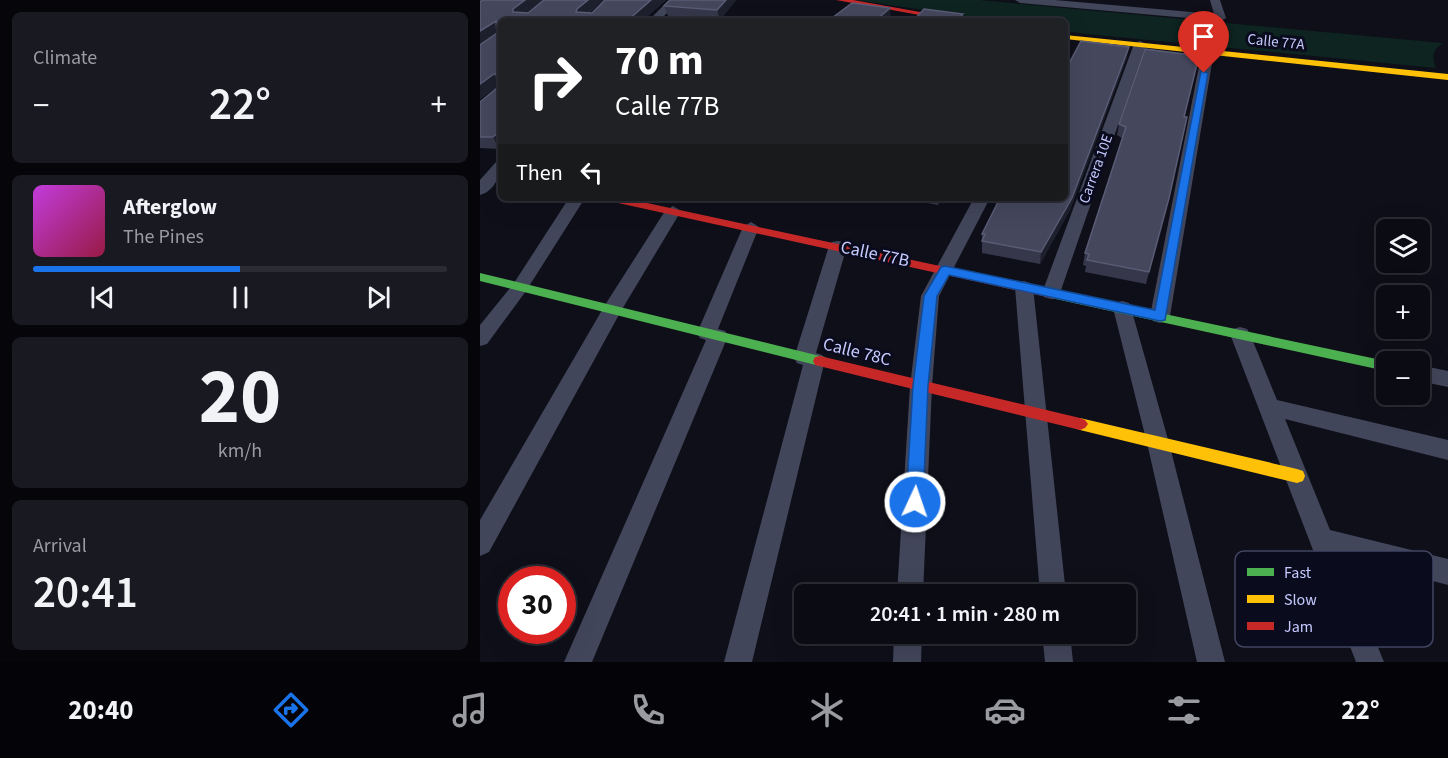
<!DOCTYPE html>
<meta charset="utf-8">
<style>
:root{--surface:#0a0b13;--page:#181921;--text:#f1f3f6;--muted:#999ba0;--line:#2a2b33;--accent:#1a73e8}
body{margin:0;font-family:"Source Sans 3",sans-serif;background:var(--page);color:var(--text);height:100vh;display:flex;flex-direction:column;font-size:22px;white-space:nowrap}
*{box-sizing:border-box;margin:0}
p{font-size:20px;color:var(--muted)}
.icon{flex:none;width:33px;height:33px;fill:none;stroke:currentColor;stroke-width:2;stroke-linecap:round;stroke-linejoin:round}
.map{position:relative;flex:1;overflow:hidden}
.details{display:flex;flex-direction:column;gap:12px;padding:12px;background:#06060a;width:480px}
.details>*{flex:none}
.guide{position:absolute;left:18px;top:18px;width:570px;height:183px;border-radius:9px;box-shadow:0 6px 24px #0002,0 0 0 2px var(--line);background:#202124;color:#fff;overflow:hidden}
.controls{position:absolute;left:896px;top:219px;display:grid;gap:12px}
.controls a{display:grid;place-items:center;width:54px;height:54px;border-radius:9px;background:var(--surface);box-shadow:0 6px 24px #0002,0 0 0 2px var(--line);font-size:30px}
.speed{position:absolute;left:18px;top:566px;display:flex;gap:12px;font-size:30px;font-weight:700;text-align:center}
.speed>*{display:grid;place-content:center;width:78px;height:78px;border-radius:50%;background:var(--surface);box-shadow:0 6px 24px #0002,0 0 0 2px var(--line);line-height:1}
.speed .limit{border:9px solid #d22;background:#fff;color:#111}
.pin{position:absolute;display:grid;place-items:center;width:51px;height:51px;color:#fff;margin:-62px -26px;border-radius:50% 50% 50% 0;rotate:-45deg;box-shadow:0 0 6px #0007}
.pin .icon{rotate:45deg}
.me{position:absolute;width:66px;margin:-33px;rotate:3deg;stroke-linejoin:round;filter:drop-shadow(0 0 4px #0008)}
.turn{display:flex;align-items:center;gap:21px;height:126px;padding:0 18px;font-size:27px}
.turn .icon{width:78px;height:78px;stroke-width:2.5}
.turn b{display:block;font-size:42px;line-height:51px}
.then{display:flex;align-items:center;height:57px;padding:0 18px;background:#0003;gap:12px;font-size:22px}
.big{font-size:45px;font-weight:600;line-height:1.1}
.details .card{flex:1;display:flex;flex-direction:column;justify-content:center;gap:9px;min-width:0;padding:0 21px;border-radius:9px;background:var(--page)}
.details .dial{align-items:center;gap:0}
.dial b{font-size:78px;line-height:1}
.song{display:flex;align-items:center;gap:18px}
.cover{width:72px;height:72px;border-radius:9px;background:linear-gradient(135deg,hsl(290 70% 55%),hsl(340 70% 35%))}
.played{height:6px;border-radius:3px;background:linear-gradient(90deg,var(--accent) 50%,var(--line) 50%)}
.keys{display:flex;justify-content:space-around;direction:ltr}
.heat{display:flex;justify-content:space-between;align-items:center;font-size:33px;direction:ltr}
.trip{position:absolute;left:314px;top:584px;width:342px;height:60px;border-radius:9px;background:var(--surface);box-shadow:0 6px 24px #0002,0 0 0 2px var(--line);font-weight:600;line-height:60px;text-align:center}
.tabs{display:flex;height:96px;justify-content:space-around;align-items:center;background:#040408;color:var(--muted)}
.tabs .icon{width:42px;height:42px}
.tabs .on{color:var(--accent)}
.tabs b{font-size:27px;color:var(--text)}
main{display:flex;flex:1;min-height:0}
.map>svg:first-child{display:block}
.green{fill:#0d2420}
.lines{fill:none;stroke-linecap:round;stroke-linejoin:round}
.street{fill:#42465a;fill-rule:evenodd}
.fast{fill:#4caf50;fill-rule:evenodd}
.slow{fill:#ffc107;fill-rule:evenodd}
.jam{fill:#c62828;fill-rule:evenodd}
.wall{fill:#36374a}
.shaded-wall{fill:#1f202e}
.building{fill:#45475d;stroke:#5a5c76;stroke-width:1.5}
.route{fill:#1a73e8;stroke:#114b97;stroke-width:1.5}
.labels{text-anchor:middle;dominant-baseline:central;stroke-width:6;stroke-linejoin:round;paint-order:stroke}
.far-street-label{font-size:15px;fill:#c6cbff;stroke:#0a0b1d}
.street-label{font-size:18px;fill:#c6cbff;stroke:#0a0b1d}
.key{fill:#0a0b1d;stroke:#424561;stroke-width:1.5}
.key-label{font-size:16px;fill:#c6cbff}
</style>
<main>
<section class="details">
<div class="card"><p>Climate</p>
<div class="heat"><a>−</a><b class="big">22°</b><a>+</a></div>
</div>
<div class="card">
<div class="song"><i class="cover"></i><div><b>Afterglow</b><p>The Pines</p></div></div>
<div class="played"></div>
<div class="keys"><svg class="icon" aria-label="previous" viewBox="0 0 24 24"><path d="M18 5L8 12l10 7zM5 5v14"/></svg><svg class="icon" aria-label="pause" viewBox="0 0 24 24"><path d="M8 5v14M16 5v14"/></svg><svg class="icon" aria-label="next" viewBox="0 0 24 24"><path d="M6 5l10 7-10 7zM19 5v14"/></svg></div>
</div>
<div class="card dial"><b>20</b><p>km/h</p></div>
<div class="card"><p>Arrival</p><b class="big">20:41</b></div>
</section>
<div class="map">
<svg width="968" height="662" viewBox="0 0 968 662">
<rect width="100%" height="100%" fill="#0e0f19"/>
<path class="green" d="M376 0H499L963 43C953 50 951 56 956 68L606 34 585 31V21H516Z"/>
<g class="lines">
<g class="street">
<polygon points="189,0 200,0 179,21 168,21"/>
<polygon points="535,0 575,0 734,14 730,0 740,0 746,18 741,21 540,3"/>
<polygon points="660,41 666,44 580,293 578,297 571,299 564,297 562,293 654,44"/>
<polygon points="728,47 734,51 690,316 687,321 680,323 673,321 670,316 722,51"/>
<path d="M21 161C21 174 15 191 0 195V180L16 162Z"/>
<polygon points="89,198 105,198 46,291 7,344 0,346 0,325 34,283"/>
<polygon points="494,198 510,198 459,296 452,386 443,594 417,594 430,386 441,296"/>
<polygon points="193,206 201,211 141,311 9,552 0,556 0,520 125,305 185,211"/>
<polygon points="271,222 279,227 238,329 245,331 248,336 112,662 84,662 226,340 220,338 217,333 263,227"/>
<polygon points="358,241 364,242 367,246 336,353 342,355 345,360 272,662 244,662 323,365 317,363 314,358 349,246 352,242"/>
<polygon points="544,281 550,283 553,287 586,594 560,594 535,287 538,283"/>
<polygon points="642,301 649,303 651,308 689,443 745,662 717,662 667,443 633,308 635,303"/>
<polygon points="760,327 767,329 770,334 797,400 968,440 968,460 805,419 850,530 968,559 968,585 861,557 904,662 876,662 750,334 753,329"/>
<polygon points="939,365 968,371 968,387 939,381"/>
<polygon points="414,633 442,633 441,662 413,662"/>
<polygon points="562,633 590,633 593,662 565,662"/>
</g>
<g class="fast">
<polygon points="0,273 340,356 345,357 347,361 345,365 340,366 0,281"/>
<polygon points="576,291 906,361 909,362 906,362 906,371 571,298 570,295"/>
</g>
<g class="slow">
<polygon points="585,35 968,74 968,80 585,39"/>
<polygon points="600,418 817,469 823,471 825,476 823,481 817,483 600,430 595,428 592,424 595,420"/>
</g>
<g class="jam">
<polygon points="356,0 373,0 490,21 473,21"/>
<polygon points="124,198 144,198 576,291 582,295 576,299 129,201"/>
<polygon points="340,356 600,418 605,420 608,424 605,428 600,430 335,365 333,361 335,357"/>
</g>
</g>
<g class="wall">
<polygon points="0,0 63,0 46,13 48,13 64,0 123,0 109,13 112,13 125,0 186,0 162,21 21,21 19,149 0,148 0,102 17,88 17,87 0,99 0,45 8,39"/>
<polygon points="256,0 240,20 188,16 184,6"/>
<polygon points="647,57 590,210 560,264 502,253 502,234"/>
<polygon points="704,117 689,198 666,284 605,272 606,266 603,265 605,253 642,138 637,135 639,124"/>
<polygon points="421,198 462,198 458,205"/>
</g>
<g class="shaded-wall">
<polygon points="45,0 63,0 38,19 33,12 33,9"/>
<polygon points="108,0 123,0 101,19 96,12 97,9"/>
<polygon points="171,0 186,0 162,21 147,21"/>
<polygon points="246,0 256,0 240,20 237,10"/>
<polygon points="410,8 411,20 410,21 395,21"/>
<polygon points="483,14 483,21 477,21"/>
<polygon points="16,21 21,32 0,44 0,31"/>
<polygon points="649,47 647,57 590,210 560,264 561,252"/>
<polygon points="14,74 20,85 0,99 0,84"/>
<polygon points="21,130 21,147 19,149 13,137"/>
<polygon points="458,198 462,198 458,205"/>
</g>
<g class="building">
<polygon points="3,0 45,0 33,9 33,12 48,13 64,0 108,0 97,9 96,12 112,13 125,0 171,0 147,21 21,21 21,130 13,137 0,137 0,102 17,88 17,74 14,74 0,84 0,45 17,33 16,21 0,31 0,2"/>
<polygon points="190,0 246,0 237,10 184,6"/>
<polygon points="372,3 410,8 395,21 348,21"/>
<polygon points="444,9 483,14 477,21 433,21"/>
<polygon points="601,41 649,47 592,198 561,252 502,241 505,234 502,234 520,198 585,198 585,71"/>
<polygon points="665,49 719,56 704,117 707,117 689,198 669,272 607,260 609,254 605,253 646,127 639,124"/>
</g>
<polygon class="route" points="721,71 728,73 685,320 680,321 469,275 457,296 448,386 443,502 441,507 435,509 429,507 426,502 433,386 444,296 461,267 465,266 675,310"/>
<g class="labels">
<g class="far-street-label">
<text transform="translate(796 42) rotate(6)">Calle 77A</text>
<text transform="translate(616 169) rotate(-70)">Carrera 10E</text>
</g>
<g class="street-label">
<text transform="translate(395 254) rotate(12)">Calle 77B</text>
<text transform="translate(377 352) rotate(14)">Calle 78C</text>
</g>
</g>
<rect x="755" y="551" width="198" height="96" rx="9" class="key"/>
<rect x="767" y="568" width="27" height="8" fill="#4caf50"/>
<rect x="767" y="595" width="27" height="8" fill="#ffc107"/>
<rect x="767" y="622" width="27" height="8" fill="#c62828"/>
<g class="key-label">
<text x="804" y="578">Fast</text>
<text x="804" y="605">Slow</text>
<text x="804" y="632">Jam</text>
</g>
</svg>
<div class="controls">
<a><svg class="icon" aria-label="layers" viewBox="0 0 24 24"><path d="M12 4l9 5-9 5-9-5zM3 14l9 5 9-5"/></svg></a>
<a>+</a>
<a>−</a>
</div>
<div class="speed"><div class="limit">30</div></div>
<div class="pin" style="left:724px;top:73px;background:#d93025"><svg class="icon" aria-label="arrive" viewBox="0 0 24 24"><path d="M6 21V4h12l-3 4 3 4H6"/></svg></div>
<svg class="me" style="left:435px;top:502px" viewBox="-20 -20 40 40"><circle r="17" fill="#1a73e8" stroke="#fff" stroke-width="3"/><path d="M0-11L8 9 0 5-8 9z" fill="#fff"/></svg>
<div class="trip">20:41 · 1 min · 280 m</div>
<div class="guide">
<div class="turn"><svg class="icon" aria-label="right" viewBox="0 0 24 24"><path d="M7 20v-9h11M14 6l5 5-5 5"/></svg><div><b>70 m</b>Calle 77B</div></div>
<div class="then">Then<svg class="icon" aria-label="left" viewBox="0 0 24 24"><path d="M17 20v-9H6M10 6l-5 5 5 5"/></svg></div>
</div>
</div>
</main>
<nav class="tabs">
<b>20:40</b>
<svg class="icon on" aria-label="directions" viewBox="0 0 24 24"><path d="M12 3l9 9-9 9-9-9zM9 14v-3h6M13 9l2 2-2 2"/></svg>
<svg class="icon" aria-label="music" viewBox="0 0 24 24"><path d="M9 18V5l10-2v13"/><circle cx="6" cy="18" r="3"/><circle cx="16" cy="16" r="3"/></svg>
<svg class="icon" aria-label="phone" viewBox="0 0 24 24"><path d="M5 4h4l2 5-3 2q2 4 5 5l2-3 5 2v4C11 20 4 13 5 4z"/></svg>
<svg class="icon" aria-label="climate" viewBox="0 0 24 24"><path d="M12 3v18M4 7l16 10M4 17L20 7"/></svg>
<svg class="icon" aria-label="car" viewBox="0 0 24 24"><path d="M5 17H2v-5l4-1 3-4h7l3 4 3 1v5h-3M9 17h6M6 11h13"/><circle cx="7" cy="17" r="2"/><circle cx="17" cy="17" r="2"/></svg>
<svg class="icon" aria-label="filters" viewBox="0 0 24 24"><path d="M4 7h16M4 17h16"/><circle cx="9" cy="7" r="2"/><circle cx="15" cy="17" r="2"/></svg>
<b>22°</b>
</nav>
